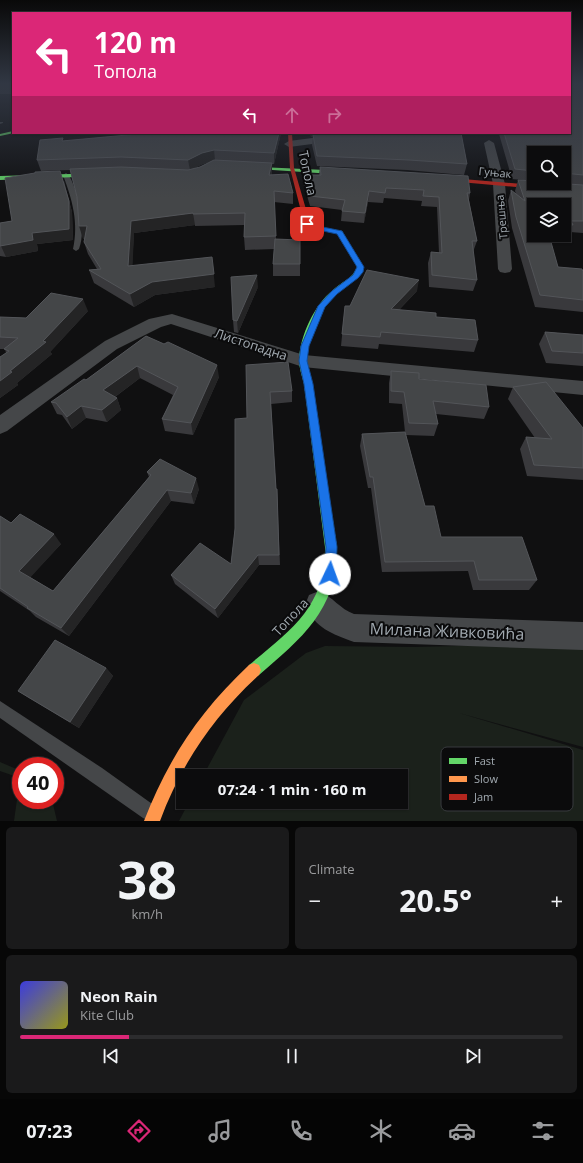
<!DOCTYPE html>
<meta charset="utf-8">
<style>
:root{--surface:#0c0c0d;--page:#1a1a1b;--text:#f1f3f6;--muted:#9a9b9d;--line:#2c2c2e;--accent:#db2777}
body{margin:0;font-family:"Open Sans",sans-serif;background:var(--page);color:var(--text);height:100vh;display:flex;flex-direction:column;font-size:15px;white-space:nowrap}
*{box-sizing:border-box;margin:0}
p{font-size:13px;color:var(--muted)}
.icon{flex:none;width:22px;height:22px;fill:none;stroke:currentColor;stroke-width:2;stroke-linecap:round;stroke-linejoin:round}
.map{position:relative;height:821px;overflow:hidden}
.sheet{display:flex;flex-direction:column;gap:6px;padding:6px;background:#070707;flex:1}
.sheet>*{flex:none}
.hud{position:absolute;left:12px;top:12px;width:559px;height:122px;border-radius:0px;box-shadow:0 1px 3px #0004,0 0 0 1px var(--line);background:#db2777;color:#fff;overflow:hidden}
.tools{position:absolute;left:527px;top:146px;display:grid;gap:8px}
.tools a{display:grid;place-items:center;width:44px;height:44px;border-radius:0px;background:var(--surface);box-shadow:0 1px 3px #0004,0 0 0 1px var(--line);font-size:20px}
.speed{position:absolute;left:12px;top:757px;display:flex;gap:8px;font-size:20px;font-weight:700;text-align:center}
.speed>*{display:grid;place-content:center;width:52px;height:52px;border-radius:50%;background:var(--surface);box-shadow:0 1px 3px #0004,0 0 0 1px var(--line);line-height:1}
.speed .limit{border:6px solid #d22;background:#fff;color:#111}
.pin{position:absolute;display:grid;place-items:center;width:34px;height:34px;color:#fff;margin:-17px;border-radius:8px;box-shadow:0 2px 6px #0006}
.me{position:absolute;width:44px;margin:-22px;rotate:3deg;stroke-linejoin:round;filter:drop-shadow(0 0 3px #0008)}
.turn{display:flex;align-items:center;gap:14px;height:84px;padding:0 16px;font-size:18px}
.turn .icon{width:52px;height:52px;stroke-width:2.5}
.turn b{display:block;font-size:28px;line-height:34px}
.lanes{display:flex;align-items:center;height:38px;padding:0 16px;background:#0003;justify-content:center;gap:20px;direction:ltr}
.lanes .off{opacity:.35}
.big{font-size:30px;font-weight:700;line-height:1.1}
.sheet .card{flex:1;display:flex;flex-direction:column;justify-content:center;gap:6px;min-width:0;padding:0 14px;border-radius:6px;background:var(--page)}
.sheet .dial{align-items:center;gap:0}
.dial b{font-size:52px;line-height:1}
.song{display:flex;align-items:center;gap:12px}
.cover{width:48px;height:48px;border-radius:6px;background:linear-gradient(135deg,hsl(240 70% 55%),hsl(60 70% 35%))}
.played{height:4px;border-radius:2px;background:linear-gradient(90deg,var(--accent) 20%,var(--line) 20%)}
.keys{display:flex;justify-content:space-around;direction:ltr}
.heat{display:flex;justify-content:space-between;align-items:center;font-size:22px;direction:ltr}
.sheet .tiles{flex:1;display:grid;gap:6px;grid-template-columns:1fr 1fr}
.card:last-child{grid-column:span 2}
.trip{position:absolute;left:176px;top:769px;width:232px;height:40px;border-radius:0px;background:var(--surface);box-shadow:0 1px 3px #0004,0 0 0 1px var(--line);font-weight:700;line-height:40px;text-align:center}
.dock{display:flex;height:64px;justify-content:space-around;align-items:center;background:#050505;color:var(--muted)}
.dock .icon{width:28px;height:28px}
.dock .current{color:var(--accent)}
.dock b{font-size:18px;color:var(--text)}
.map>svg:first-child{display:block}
.green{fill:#1b211b}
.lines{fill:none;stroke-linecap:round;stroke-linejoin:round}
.lane{fill:#454749;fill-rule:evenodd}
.street{fill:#454749;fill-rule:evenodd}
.fast{fill:#63d668;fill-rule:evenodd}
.slow{fill:#ff974d;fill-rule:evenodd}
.jam{fill:#b3261e;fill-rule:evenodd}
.wall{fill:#39393c;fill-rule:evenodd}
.shaded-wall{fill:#242425}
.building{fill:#444648;stroke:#535559}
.route{fill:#1a73e8;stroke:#114b97}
.labels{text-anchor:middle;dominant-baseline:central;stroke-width:4;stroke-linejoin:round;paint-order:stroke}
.far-street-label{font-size:11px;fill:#a2aab1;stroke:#0b0b0c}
.street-label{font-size:13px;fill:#a2aab1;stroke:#0b0b0c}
.near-street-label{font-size:16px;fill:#a2aab1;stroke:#0b0b0c}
.key{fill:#0b0b0c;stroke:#383b3e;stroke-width:1}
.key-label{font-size:11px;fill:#a2aab1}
</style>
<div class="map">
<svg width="583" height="821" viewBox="0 0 583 821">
<rect width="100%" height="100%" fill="#101011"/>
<g class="green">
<polygon points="583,643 583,747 459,713 583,750 583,821 179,821 189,802 401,802 401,776 203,776 244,700 306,653 325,646 414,647"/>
<polygon points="0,762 21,771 21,800 52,800 57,821 14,821 20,778 0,771"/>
</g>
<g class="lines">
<g class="lane">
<polygon points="0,122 3,122 3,123 0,124"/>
<path d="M66 173C76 179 82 219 82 230 82 237 81 243 79 249L76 251 73 249C79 223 72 199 63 175Z"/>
<polygon points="0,701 102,768 155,806 158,812 155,818 149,821 143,818 0,718"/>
</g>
<g class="street">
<polygon points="351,133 379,133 374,136 289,147 284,144 289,141"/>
<polygon points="489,140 494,143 505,184 512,269 510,272 505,273 500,272 498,269 493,184 484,143"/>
<polygon points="172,314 304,355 583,381 583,395 303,367 171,324 161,327 117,349 7,431 0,434 0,415 105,341 149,319"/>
<path d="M319 591C333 597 340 609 354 614L583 622V650L354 642C332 634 315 628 305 605L309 595Z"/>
</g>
<g class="fast">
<polygon points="13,131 14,133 0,136 0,134"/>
<polygon points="239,166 348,171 351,173 348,175 241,168 239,168"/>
<polygon points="104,173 105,174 102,176 0,180 0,176"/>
<path d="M307 221 314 226 342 231 363 267C359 280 347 284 337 293 320 308 308 337 307 360 307 368 310 376 312 384L337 547C338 609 302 638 259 675L254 677 249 675 247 670 249 665C291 630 326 606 325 547L304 384C302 376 299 368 299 360 300 336 314 305 333 290 341 282 353 279 357 267L338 233 310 228 304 223Z"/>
</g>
<path class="slow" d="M254 663 259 665 261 670 259 675C214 716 181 764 160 821H144C168 759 200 711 249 665Z"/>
<g class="jam">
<polygon points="288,133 292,133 294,168 310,223 307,225 304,223 290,168"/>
<polygon points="439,177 583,189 583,193 437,180 436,179"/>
</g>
</g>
<g class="wall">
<rect x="0" y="83" width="13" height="11"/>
<polygon points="583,83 583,233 570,232 568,236 558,235 564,235 564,205 534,205 558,267 583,272 583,312 535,307 512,228 508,201 511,190 516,194 515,191 518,180 534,183 564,183 564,153 534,153 534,181 512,179 499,134 488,135 487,133 570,133"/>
<path d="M129 133H281L274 164H272V175L293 193V204L274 202 276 239 300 240V276H273V264L274 249 245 250 244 237V225L195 226V225L134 233 132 265 215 287 155 295 134 307 94 283 89 270 97 269 88 254 84 242 85 239H83L77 197 70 170 41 171 37 160 64 141 130 135ZM212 161 200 167 192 169 203 164Z"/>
<polygon points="310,133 461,133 467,164 464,175 407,170 317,166 312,145 313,136 311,137"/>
<polygon points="320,167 470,193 469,200 477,241 473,252 477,280 473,291 429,287 428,263 431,252 439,253 437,207 421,206 422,201 384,198 383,203 368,202 364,223 341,221 342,210 310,206 304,185 304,175 319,175"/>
<polygon points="64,181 72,212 73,240 37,244 38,251 6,257 0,256 0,223 12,221"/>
<polygon points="258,287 238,333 234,332 233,320"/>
<polygon points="417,291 399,310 436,317 478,340 474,352 379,344 378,349 341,346 345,306 350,306"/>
<polygon points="88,311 50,352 52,354 17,383 18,385 0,398 0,357 6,353 5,349 0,349 0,317 26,318"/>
<polygon points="545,332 583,335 583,366 546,363 539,344"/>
<polygon points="146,336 219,377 193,435 165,431 162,419 173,395 140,378 115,397 117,398 121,410 107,422 86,418 72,429 62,415 57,414 51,402 86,380"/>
<polygon points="246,365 292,391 292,402 271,404 276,489 277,489 280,565 259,565 218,618 175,584 171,575 231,564 247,418"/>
<polygon points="391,371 489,407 484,419 436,414 438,424 434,436 406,435 425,506 441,537 537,580 529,590 473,590 468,571 382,572 371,488 368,488 360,446 362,434 405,432 402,404 389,403 389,383"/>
<polygon points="513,387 583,428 583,480 527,476 520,449 526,437 535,438 508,399"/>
<polygon points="147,472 199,489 194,504 171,501 69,636 36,617 30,611 0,591 0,516 11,523 61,544 30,577 53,591 149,477"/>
<polygon points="106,668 113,676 79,728 29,698 18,691"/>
</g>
<g class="shaded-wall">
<polygon points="279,133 281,133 274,164 274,153"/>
<polygon points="311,133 339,133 311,137"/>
<polygon points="488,133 499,133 499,134 488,135"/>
<polygon points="214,150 215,160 203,164 190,170 188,160 202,153"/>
<polygon points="272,163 272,174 269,186 269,175"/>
<polygon points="60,171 72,212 73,240 37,244 38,251 6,257 1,246 32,233"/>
<polygon points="369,191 368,202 364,223 365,213"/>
<polygon points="193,213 195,225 134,233 132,279 128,266 131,221"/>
<polygon points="79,226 87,226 91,238 83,239"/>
<polygon points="212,257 215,287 155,295 134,307 130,294 152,282"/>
<polygon points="257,275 258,287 238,333 237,321"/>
<polygon points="419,280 417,291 388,321 391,309"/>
<polygon points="83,299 88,311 50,352 52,354 17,383 18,385 0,398 0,381 43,341"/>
<polygon points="217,365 219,377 193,435 191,423"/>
<polygon points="137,366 140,378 108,402 103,390"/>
<polygon points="117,398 121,410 107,422 102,410"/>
<polygon points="81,406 86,418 72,429 67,417"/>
<polygon points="196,478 199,489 194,504 191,493"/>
<polygon points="167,490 171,501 69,636 61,628"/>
<polygon points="54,534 61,544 28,580 19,571"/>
<polygon points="258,555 259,565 218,618 215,609"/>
<polygon points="106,668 113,676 79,728 70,722"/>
</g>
<g class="building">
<polygon points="570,83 583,83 583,175 564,173 564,153 534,153 534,171 515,169 504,133 570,133"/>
<polygon points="137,133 279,133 274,153 214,150 202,153 188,160 121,157 37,160 40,140 63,138 62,141 138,134"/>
<polygon points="330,133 461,133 467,164 409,160 317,156 313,135"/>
<polygon points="214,160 272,163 269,175 288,174 293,193 274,191 276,236 244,237 245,213 193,214 193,213 131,221 128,266 212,257 214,274 152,282 130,294 89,270 101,269 84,242 87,226 79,226 77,197 70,169 121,167 188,170 200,167"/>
<polygon points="320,167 468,176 470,193 467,193 477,241 472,241 477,280 432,275 431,252 442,253 439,197 423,196 424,190 386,188 385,193 369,191 365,213 342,211 345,200 310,196 304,175 321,175"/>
<polygon points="60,171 69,201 69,229 32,233 33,240 0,246 0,223 12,221 5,178 35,173 35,172"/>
<polygon points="518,180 534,181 534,183 553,183 583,185 583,221 571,221 573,225 564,224 564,205 534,205 534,235 549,235 558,267 582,269 583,272 583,300 540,295 516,217 511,190 525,201"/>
<polygon points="275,239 300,240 300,264 273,264"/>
<polygon points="367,270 419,280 391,309 436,313 436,317 475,320 478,340 381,332 380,337 342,334 345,306 350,306"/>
<polygon points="257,275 237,321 233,320 231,277"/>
<polygon points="51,293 83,299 43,341 46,342 10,371 12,372 0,381 0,357 9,351 4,349 18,338 0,337 0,317 26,318"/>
<polygon points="545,332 583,335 583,353 552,351"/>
<polygon points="146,336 164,344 168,342 217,365 191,423 162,419 178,387 137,366 103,390 117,398 102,410 81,406 67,417 56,403 51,402 84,379 86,380"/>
<polygon points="288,362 292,391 270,392 276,489 277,489 279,555 258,555 215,609 171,575 200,543 231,564 235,529 235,419 247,418 246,365"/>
<polygon points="391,371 419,373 419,379 486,385 489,407 433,401 438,424 409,423 404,392 391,391"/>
<polygon points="546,382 583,428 583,468 534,465 526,437 552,439 513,387"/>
<polygon points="405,432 425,506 434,506 441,537 522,537 537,580 479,580 474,561 385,562 373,477 370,477 362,434"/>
<polygon points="160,459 196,478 191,493 167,490 61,628 27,608 28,607 0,588 0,516 11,523 20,514 54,534 19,571 53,591 151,475 147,472"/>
<polygon points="55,640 106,668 70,722 18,691"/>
</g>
<linearGradient id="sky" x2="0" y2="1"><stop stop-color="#090909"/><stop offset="0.42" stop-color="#313743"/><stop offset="1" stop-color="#313743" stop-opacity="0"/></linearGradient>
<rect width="583" height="198" fill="url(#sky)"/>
<polygon class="route" points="307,222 313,225 342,231 364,267 363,272 358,278 337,294 325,307 309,346 307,361 313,384 337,547 336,574 334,578 330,580 326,578 324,574 326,547 304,384 299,361 301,346 318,306 332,291 353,275 357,267 337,234 309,228 304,224"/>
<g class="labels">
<g class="far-street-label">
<text transform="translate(495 172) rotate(5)">Гуњак</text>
<text transform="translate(501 217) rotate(-95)">Трешња</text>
</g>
<g class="street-label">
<text transform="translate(308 173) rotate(78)">Топола</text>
<text transform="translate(251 344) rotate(18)">Листопадна</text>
<text transform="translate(290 617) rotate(-47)">Топола</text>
</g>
<g class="near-street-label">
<text transform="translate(447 631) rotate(2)">Милана Живковића</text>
</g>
</g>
<rect x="441" y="747" width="132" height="64" rx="6" class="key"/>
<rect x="449" y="758" width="18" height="6" fill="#63d668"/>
<rect x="449" y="776" width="18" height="6" fill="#ff974d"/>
<rect x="449" y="794" width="18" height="6" fill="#b3261e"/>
<g class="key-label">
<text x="474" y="765">Fast</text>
<text x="474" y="783">Slow</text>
<text x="474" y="801">Jam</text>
</g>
</svg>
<div class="tools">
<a><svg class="icon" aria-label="search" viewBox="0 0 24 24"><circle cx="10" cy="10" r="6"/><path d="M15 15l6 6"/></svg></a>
<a><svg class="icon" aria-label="layers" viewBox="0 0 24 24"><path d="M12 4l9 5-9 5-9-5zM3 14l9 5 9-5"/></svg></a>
</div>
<div class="speed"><div class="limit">40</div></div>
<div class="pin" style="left:307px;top:224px;background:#d93025"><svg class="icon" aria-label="arrive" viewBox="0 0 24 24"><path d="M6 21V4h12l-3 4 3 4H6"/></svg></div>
<svg class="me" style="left:330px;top:574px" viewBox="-20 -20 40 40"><circle r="19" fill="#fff"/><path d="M0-13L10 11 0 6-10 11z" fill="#1a73e8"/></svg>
<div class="trip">07:24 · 1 min · 160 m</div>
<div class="hud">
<div class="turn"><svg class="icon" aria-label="left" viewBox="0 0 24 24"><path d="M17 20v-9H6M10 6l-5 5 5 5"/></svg><div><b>120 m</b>Топола</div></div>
<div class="lanes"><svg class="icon" aria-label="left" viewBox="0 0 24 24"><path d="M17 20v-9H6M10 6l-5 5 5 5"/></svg><svg class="icon off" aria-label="ahead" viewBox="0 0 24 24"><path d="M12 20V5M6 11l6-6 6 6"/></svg><svg class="icon off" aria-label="right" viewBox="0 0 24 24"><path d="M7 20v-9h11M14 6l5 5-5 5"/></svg></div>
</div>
</div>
<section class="sheet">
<div class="tiles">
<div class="card dial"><b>38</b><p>km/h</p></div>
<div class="card"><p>Climate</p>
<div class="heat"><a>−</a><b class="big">20.5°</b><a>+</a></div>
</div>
<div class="card">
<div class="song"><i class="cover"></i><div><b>Neon Rain</b><p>Kite Club</p></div></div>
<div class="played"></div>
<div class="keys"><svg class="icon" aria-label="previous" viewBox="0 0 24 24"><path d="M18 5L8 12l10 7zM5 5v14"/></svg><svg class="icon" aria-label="pause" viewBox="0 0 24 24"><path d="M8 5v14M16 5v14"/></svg><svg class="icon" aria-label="next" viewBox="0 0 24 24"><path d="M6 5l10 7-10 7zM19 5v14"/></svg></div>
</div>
</div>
</section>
<nav class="dock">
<b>07:23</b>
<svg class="icon current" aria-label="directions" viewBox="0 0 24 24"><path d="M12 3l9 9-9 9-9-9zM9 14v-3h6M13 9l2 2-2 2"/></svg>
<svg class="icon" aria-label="music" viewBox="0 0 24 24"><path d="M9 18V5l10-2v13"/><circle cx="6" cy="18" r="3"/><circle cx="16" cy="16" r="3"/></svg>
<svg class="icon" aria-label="phone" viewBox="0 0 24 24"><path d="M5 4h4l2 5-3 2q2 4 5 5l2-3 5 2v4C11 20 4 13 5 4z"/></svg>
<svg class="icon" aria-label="climate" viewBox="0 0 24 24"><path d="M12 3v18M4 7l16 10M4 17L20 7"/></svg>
<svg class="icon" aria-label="car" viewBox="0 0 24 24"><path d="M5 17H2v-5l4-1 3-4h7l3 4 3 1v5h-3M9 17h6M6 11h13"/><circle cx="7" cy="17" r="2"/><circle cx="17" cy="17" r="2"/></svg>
<svg class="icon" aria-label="filters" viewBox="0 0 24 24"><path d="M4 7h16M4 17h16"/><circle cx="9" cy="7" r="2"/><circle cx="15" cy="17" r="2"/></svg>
</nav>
